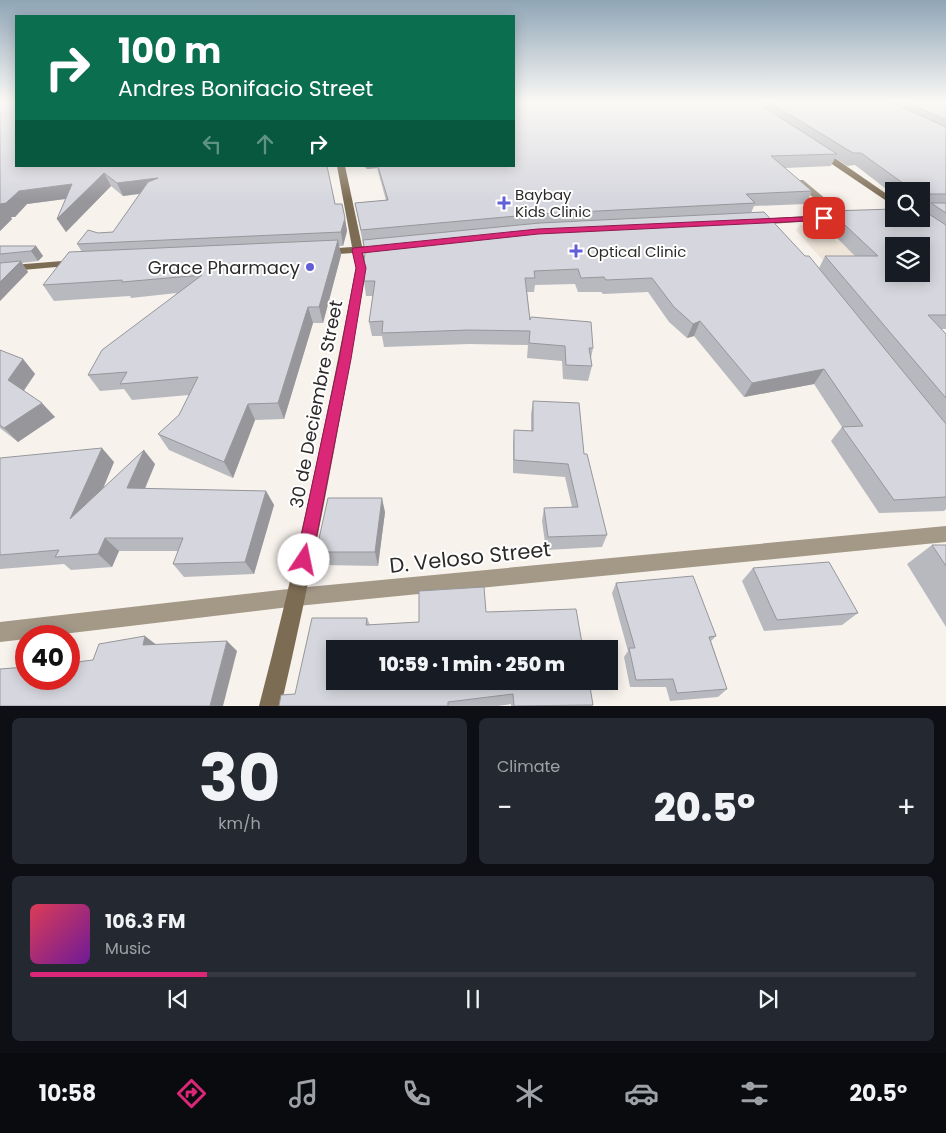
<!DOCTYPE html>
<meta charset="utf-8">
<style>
:root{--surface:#171b24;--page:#242831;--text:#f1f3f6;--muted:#9ea1a6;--line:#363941;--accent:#db2777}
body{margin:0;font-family:Poppins,sans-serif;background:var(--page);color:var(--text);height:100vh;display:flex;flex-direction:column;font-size:19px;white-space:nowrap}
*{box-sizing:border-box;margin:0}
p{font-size:16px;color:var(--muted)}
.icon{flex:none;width:28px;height:28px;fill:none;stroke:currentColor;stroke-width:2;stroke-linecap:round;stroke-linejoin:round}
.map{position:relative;height:706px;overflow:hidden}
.panel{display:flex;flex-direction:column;gap:12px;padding:12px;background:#0d0f14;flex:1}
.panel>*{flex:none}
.guide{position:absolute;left:15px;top:15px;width:500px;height:152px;border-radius:0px;box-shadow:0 2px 12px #0003;background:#0b6e4f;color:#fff;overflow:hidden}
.fabs{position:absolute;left:885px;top:182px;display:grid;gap:10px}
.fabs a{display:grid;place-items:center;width:45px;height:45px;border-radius:0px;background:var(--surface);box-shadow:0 2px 12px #0003;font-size:25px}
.speed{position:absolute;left:15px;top:625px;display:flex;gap:10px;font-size:25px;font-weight:700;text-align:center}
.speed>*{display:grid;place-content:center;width:65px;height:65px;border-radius:50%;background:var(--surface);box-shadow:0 2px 12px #0003;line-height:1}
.speed .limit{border:8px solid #d22;background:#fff;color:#111}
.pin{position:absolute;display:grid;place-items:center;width:42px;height:42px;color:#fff;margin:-21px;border-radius:10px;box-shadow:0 2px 8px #0006}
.me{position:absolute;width:55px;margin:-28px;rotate:11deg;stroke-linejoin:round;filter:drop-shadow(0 0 4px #0008)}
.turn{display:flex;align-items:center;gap:18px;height:105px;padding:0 20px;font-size:22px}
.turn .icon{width:65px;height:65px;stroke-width:2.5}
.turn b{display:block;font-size:35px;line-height:42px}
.lanes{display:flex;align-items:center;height:48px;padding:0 20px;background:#0003;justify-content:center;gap:25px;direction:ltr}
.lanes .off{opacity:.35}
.big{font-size:38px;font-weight:800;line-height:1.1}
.panel .tile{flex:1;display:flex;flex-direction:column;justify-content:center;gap:8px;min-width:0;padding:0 18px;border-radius:8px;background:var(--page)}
.panel .dial{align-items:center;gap:0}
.dial b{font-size:65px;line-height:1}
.song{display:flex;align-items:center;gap:15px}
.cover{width:60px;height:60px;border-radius:8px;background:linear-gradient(135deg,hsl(350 70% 55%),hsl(280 70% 35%))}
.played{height:5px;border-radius:2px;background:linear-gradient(90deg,var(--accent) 20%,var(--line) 20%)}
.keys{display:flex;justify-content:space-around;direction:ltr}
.heat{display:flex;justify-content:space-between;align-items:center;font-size:28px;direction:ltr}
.panel .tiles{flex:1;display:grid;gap:12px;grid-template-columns:1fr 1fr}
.tile:last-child{grid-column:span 2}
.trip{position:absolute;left:326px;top:640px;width:292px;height:50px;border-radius:0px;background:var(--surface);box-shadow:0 2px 12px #0003;font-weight:800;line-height:50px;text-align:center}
.dock{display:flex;height:80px;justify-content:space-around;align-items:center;background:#090b0e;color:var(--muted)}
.dock .icon{width:35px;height:35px}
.dock .current{color:var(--accent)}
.dock b{font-size:22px;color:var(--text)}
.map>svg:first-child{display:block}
.built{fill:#eee4d8}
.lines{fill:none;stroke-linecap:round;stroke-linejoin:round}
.lane{fill:#a49887;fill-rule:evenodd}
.street{fill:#a49887;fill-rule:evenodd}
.secondary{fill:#7d6c54;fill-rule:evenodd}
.wall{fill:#b8b9bf;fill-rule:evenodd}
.shaded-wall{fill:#96969b}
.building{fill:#d6d7de;stroke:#96969b;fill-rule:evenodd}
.route{fill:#db2777;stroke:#8e194d}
.poi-dot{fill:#625ed7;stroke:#fff;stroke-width:2}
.labels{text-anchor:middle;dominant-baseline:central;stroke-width:4;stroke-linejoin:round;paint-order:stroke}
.far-poi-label{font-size:15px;fill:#2d2b29;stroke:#fff;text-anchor:start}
.poi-label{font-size:18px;fill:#2d2b29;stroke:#fff;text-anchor:end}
.street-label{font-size:18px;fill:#2d2b29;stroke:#fff}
.near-street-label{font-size:21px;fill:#2d2b29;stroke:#fff}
</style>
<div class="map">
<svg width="946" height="706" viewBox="0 0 946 706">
<rect width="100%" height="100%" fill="#f7f2ec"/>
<polygon class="built" points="801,225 821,225 836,241 862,241 888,266 829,267 796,230"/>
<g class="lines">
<polygon class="lane" points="797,180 803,180 845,215 845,219 839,219 797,184"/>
<polygon class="street" points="946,526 946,542 297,606 46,636 26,636 26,639 0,642 0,622 297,588"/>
<g class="secondary">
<polygon points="817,150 823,150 894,199 894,206 817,154"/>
<path d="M337 166H345L362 246 382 245 387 248 382 251 363 252 366 267C342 414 315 560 281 706H259C297 561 328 414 356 267L353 253 324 255 319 252 324 249 352 247Z"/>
<polygon points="841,214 844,215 844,219 756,225 751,222 756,219"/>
<polygon points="75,260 80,263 79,265 0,272 0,266"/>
</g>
</g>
<g class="wall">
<path d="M514 102H946V329H941L946 334V509L944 511 879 513 831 441 842 427 814 384 744 397 694 336 687 338 669 322 648 292 603 294 601 292H578L575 284 535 285 534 292H527L530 320 593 348 591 358 592 366 588 381 563 379 562 361 527 358 528 345 469 344 384 347 382 336H372L369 322 373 296H366L364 281 365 254 355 203 386 200 377 168 367 169 363 166H514ZM835 158 847 166 855 165 894 195V191H921V219L830 211 823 224 855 256H825L819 268 751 213 754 206 806 204 812 191 785 168 831 166ZM924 207H929L926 212 922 210Z"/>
<polygon points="16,166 327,166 335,204 342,204 347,231 343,246 339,246 341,255 323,323 313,323 284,419 255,420 233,478 169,450 158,434 179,415 189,395 132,400 124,389 100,391 88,375 177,293 131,298 130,296 54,301 43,285 82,252 77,244 98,233 113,232 140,194 123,196 111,186 66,232 57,219 66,199 27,204 15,217 11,217 12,219 0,231"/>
<polygon points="0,246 36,246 43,256 38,261 21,263 28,272 0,301"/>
<polygon points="0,350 23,359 35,374 24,391 55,417 18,442 0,428"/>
<polygon points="533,401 584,454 607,535 602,547 546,550 542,521 544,508 572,507 565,477 513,473 513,444 514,430 531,431 531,414"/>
<polygon points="0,458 114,462 103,488 155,464 145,489 266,491 274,505 254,574 184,577 173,564 178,551 119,551 112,567 71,570 64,564 0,569"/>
<polygon points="385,512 378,566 322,565 316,552"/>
<polygon points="932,545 946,545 946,627 907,564"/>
<polygon points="753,568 858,613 842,625 764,631 742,581"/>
<polygon points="616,583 716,636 711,641 727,689 718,697 670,701 666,687 630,687 624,657 628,651 612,593"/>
<polygon points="486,612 589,681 593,706 511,706 511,704 498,706 279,706 295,694 367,618 370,625 419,622"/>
</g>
<g class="shaded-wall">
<polygon points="366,166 377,166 377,168 367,169"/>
<polygon points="104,173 111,186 66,232 57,219"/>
<polygon points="158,178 164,190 123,196 117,183"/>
<polygon points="72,184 79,197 27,204 15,217 11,217 12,219 0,231 0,204 19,191"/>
<polygon points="345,218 347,231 343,246 341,232"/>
<polygon points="338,240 341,255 323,323 319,307"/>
<polygon points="36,246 43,256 38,261 31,251"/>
<polygon points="21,261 28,272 0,301 0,282"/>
<polygon points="308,307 313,323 284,419 278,403"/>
<polygon points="700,321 694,336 687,338 693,324"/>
<polygon points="23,359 35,374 21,394 8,380"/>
<polygon points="824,369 814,384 744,397 752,383"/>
<polygon points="42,403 55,417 18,442 4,428"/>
<polygon points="248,404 255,420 233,478 224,462"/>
<polygon points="102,448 114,462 85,532 70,519"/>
<polygon points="144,450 155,464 139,502 127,488"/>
<polygon points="266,491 274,505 254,574 245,562"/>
<polygon points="382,498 385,512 378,566 375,552"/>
<polygon points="105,538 119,551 112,567 98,554"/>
<polygon points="145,636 158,646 143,645"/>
<polygon points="227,641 237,651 223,706 210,706"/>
</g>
<g class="building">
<polygon points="0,102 16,102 16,166 327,166 335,204 342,204 345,218 341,232 77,244 88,230 98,233 113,232 148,182 158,178 117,183 104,173 57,219 72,184 19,191 6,203 0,204"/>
<polygon points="514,102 756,102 837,154 771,156 812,191 746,194 755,203 539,214 361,230 355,203 388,200 378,166 514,166"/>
<polygon points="769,102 891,102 946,127 946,194 930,194 928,201 921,196 921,191 914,191 861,153 853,153"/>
<polygon points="905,102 946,102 946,120"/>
<polygon points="931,203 946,203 946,213"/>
<path d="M894 209V219H921V209L946 225V315H928L946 334V398L825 256H878L830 211ZM894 246H921V274H894Z"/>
<polygon points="764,212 805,256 809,256 946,424 946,497 894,500 842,427 863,426 824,369 752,383 700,321 693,324 674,307 652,278 606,280 604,277 581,278 578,269 534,271 535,278 525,278 530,320 531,317 591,322 593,348 589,348 592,366 566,365 565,346 529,343 530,331 469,330 382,333 383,321 369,322 375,281 364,281 363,269 365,253 363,240 540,223"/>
<polygon points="338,240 319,307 308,307 278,403 248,404 224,462 158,434 179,415 198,377 120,384 127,372 88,375 102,350 202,275 122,282 122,280 43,285 69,252"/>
<polygon points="0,246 36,246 31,251 0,254"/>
<polygon points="21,261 0,282 0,263"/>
<polygon points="0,350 23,359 8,380 42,403 4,428 0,425"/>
<polygon points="533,401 579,403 584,454 587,454 607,535 548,537 544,508 578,507 568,464 514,460 514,430 533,431"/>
<polygon points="102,448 70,519 144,450 127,488 266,491 245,562 173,564 183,538 105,538 98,554 55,557 59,550 0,555 0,458"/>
<polygon points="328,498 382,498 375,552 316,552"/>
<polygon points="932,545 946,545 946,566"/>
<polygon points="829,562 858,613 777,620 753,568"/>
<polygon points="693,576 716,636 709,637 727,689 677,693 673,679 636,680 629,648 635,648 616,583"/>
<polygon points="484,587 486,612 576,609 583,649 335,649 335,681 589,681 593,705 514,706 513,694 448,702 448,706 279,706 281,695 295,694 312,618 367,618 366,625 419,622 419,591"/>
<polygon points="145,636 143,645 227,641 210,706 0,706 0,669 26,667 26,679 69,679 69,663 93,660 99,644"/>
</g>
<linearGradient id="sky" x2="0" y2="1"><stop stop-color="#8fa5b6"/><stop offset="0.51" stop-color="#fbf9f6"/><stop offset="1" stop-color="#fbf9f6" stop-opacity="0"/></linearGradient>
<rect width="946" height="200" fill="url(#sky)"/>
<polygon class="route" points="824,216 828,218 827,220 538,234 362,253 366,268 351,359 312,560 310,566 304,568 299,566 296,560 339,359 356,268 352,250 353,248 538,229"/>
<g class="poi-dot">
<path d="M501.5 195.5h5v5h5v5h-5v5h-5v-5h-5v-5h5z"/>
<path d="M573.5 243.5h5v5h5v5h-5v5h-5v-5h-5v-5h5z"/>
<circle cx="310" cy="267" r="5"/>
</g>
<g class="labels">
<g class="far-poi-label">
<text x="515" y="194">Baybay<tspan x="515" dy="17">Kids Clinic</tspan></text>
<text x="587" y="251">Optical Clinic</text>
</g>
<g class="poi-label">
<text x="300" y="267">Grace Pharmacy</text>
</g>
<g class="street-label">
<text transform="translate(316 404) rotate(-79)">30 de Deciembre Street</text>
</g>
<g class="near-street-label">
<text transform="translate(470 557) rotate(-6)">D. Veloso Street</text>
</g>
</g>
</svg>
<div class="fabs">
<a><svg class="icon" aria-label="search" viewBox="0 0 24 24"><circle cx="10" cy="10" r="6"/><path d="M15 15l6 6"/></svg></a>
<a><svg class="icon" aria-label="layers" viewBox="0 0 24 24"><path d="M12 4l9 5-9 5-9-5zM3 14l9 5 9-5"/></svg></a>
</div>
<div class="speed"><div class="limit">40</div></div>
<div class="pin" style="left:824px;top:218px;background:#d93025"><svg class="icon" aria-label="arrive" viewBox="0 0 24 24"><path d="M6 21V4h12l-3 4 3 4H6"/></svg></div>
<svg class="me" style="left:304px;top:560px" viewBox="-20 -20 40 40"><circle r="19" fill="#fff"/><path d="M0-13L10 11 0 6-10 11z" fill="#db2777"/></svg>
<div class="trip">10:59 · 1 min · 250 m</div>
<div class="guide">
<div class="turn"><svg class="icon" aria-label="right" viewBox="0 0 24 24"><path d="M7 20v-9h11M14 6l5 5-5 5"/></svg><div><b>100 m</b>Andres Bonifacio Street</div></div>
<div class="lanes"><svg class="icon off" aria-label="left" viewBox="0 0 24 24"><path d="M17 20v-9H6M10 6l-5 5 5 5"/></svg><svg class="icon off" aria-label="ahead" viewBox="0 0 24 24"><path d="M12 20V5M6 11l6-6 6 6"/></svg><svg class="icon" aria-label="right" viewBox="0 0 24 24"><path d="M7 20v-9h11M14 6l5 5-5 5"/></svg></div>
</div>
</div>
<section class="panel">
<div class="tiles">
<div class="tile dial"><b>30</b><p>km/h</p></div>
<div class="tile"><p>Climate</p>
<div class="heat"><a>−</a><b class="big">20.5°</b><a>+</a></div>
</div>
<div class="tile">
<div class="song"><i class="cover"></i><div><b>106.3 FM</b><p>Music</p></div></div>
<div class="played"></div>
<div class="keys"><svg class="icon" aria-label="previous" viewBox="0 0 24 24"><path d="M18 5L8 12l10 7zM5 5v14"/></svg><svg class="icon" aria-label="pause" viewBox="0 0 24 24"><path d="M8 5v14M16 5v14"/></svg><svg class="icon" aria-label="next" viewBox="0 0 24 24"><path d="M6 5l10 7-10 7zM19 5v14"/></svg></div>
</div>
</div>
</section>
<nav class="dock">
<b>10:58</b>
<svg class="icon current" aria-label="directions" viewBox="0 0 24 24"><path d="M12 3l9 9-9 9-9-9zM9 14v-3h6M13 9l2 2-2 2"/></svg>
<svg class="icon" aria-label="music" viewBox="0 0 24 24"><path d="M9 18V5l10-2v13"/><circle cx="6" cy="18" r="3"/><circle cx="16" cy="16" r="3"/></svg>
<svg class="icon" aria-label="phone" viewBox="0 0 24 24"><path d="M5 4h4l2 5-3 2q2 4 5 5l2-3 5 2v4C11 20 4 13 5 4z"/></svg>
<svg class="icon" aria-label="climate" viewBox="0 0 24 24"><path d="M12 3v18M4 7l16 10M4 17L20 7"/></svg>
<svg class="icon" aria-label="car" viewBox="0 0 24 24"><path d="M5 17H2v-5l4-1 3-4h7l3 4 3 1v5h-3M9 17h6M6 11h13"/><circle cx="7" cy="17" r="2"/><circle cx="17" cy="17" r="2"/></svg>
<svg class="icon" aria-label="filters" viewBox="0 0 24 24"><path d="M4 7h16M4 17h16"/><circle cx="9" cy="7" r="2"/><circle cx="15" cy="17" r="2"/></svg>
<b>20.5°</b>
</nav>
